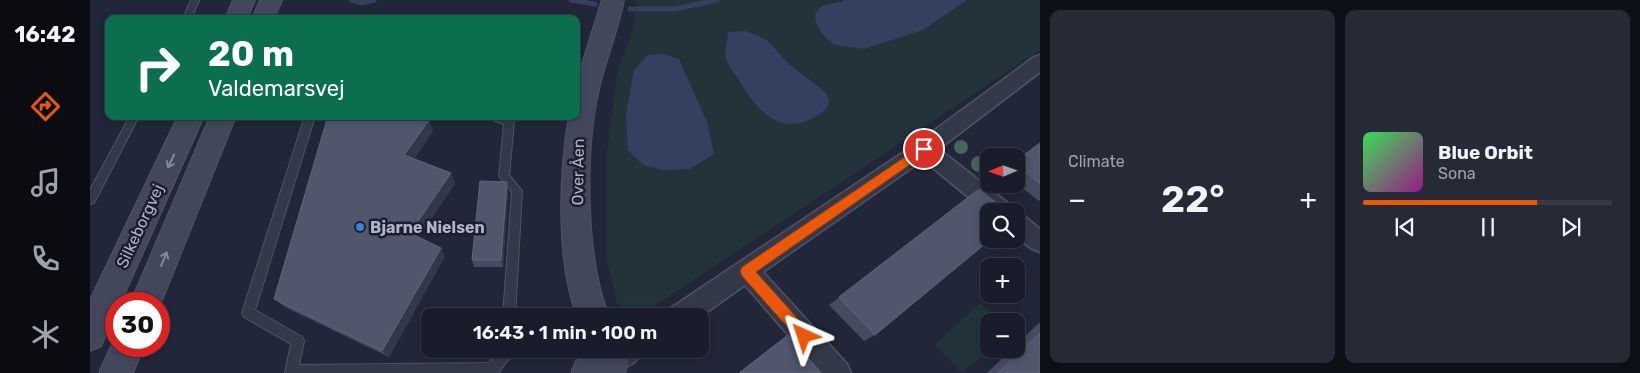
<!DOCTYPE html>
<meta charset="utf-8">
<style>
:root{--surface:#191d2b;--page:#262a37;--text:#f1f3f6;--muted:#9fa2a9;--line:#373b47;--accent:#ea580c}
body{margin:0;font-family:Rubik,sans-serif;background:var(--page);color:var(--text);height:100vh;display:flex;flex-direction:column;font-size:19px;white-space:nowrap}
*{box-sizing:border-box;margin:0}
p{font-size:16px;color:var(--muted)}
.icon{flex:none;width:28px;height:28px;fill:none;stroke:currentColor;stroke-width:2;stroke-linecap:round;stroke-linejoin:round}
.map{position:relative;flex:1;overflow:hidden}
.details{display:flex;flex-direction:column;gap:10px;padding:10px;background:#0e1018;width:600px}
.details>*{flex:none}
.top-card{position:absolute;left:15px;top:15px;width:475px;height:105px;border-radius:10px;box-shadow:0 2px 8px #0003,0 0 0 1px var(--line);background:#0b6e4f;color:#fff;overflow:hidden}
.needle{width:32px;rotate:268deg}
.fabs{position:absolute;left:890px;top:148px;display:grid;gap:10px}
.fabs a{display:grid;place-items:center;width:45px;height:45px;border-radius:10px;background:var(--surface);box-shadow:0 2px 8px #0003,0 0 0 1px var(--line);font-size:25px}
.speed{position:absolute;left:15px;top:292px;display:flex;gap:10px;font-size:25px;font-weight:700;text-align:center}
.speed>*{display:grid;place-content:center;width:65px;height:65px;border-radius:50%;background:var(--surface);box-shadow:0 2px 8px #0003,0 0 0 1px var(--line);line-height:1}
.speed .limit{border:8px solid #d22;background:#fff;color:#111}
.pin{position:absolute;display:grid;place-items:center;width:42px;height:42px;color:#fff;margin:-21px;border:2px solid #fff;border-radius:50%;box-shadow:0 1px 5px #0007}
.me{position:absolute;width:55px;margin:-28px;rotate:318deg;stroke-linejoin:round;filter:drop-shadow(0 0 4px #0008)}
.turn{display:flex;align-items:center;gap:18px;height:105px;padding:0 20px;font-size:22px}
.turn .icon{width:65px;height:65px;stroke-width:2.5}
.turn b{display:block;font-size:35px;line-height:42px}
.big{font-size:38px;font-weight:600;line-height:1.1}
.details .widget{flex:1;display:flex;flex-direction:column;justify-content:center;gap:8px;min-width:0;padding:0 18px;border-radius:10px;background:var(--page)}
.song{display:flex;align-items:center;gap:15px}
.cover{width:60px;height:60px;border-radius:8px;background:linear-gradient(135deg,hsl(130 70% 55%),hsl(310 70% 35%))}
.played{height:5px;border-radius:2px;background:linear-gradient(90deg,var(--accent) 70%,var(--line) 70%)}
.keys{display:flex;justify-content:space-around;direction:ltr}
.heat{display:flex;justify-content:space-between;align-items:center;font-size:28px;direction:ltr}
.details .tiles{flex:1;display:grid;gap:10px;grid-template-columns:repeat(2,1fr)}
.trip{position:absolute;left:331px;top:308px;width:288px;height:50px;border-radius:10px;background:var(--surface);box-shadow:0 2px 8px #0003,0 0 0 1px var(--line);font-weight:600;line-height:50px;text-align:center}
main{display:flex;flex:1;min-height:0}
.tabs{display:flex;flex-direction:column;width:90px;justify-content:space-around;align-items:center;background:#0a0c11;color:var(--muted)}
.tabs .icon{width:35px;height:35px}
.tabs .selected{color:var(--accent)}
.tabs b{font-size:22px;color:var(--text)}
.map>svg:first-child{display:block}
.green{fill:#23333a;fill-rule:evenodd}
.water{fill:#353f60}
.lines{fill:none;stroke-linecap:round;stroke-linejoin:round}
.stream{stroke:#353f60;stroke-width:5}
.lane-casing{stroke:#4f5464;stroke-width:2}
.street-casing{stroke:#4f5464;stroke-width:3}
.secondary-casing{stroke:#4f5464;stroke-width:2}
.lane{fill:#343949;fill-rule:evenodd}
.street{fill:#343949;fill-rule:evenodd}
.secondary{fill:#42475c;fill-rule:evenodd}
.tree{fill:#47645d}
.wall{fill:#454c61}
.shaded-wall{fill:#32384c}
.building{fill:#50576c;stroke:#5f667a}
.oneway{stroke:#83889c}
.route{fill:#ea580c;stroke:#983908}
.shop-dot{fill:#3f7fe0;stroke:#1a1e2e;stroke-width:2}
.labels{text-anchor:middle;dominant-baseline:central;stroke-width:5;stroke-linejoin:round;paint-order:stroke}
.street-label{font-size:16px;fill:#afb4c6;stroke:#1a1e2e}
.poi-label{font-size:16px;font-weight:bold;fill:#afb4c6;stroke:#1a1e2e;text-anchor:start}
</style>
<main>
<nav class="tabs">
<b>16:42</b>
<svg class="icon selected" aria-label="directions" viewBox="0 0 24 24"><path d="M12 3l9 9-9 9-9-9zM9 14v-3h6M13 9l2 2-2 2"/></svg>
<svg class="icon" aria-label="music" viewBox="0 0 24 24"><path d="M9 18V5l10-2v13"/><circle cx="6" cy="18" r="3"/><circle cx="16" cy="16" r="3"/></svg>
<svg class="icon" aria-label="phone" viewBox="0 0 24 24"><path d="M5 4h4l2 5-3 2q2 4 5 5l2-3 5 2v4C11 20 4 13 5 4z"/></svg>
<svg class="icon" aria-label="climate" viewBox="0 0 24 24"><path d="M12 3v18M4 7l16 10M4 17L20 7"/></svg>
</nav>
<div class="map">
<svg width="950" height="373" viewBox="0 0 950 373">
<rect width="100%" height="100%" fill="#212739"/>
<g class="green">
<path d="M547 0H755L741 2 833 30 877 0H950V50L549 316H541L527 303 517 259V152L527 74 543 28ZM657 31 677 40 698 63 735 92 638 33ZM574 54 542 83 544 70 558 56Z"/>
<polygon points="890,303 909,321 899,321 900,349 872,372 845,345"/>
</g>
<g class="water">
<polygon points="755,0 877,0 833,30 774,49 745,45 733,35 726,23 725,14 732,6"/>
<path d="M657 31 677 40 698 63 735 92 739 99 738 107C700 141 672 120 650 82 646 75 639 67 636 59 634 52 638 40 638 32Z"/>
<polygon points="574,54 589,59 617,122 624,154 600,169 572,170 553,165 538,150 536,115 544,70 558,55"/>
</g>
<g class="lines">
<g class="stream">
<polyline points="262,0 272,3 284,0"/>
<polyline points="481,0 505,4"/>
<polyline points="540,9 584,9 627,0"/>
</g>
<defs>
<g id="lane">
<polygon points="101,0 109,0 101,19 93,19"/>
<polygon points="40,116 49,116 4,203 0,204 0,190"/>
<polygon points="215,116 225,116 165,310 212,337 214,341 209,365 399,363 411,349 423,349 421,356 408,373 195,373 201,344 154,317 152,313"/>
<polygon points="398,116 413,116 422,119 424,122 419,175 432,191 425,316 413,316 422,192 409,176 414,124 399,119"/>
</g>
<g id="street">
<polygon points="950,55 950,72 849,149 919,204 922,211 899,211 899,214 833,160 673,272 757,364 761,373 731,373 655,285 610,317 578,316 581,308 827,143 944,57"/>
<polygon points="926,213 934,216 950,229 950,252 942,249 926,237"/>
<path d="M519 349H555C549 363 529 373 514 370L510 361 514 352Z"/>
</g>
<g id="secondary">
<polygon points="143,0 165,0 157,19 135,19"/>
<polygon points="170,0 192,0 184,19 162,19"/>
<path d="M512 0H534C528 30 516 59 509 89 495 150 495 258 519 316H487C466 262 469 174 479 116H486V83Z"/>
<polygon points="88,116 114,116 30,304 26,304 26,313 11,346 0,351 0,300"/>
<polygon points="120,116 146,116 69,308 69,304 40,304"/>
<polygon points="26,335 26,346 54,346 43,373 9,373"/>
<polygon points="502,349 534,349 539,361 535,373 481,373 486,361 503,353"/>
</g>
</defs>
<use href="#lane" class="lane-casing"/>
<use href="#street" class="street-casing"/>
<use href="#secondary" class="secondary-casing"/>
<use href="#lane" class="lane"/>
<use href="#street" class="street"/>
<use href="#secondary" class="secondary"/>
</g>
<g class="tree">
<circle cx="871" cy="147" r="7"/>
<circle cx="889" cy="164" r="8"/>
</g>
<g class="wall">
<polygon points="332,117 343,131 324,159 365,184 328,237 355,256 299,357 195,307 184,299"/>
<polygon points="950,143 950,200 949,201 926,183 926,161"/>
<polygon points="889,189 785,335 774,341 739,305"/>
<polygon points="418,190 413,267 384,267 382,260"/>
<polygon points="950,322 950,373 897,373 922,349 926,349 926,345"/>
</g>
<g class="shaded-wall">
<polygon points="339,120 343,131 319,166 314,155"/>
<polygon points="361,173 365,184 325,242 320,233"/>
<polygon points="417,182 418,190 413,267 411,260"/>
<polygon points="351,248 355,256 299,357 292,351"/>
</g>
<g class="building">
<polygon points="238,116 331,116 339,120 314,155 361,173 320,233 351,248 292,351 184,299"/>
<polygon points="950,143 950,183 926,165 926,161"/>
<polygon points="390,181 417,182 411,260 382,260"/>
<polygon points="889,189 916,211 899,211 899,239 901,239 785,335 749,297"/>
<polygon points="950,333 950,373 908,373"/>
<polygon points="698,335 731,373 649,373"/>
</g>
<defs><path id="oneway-shaft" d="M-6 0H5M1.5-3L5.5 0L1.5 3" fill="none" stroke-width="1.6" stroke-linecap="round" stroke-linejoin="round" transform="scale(1.25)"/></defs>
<g class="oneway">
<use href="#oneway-shaft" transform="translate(81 161) rotate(115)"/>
<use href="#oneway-shaft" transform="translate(74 259) rotate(-67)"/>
</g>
<polygon class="route" points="834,144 839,149 838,152 666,272 719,331 721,336 719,340 714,342 709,340 652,276 650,271 652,267"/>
<circle class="shop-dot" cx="270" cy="227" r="5"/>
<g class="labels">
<g class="street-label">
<text transform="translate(488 172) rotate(-89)">Over Åen</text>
<text transform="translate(50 226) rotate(-65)">Silkeborgvej</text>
</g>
<g class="poi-label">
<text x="280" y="227">Bjarne Nielsen</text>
</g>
</g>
</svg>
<div class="fabs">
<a><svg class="needle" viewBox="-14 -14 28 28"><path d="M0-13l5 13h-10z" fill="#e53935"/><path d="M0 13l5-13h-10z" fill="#9fa2a9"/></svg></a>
<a><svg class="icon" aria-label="search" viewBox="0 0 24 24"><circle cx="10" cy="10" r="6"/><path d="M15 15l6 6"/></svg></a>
<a>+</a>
<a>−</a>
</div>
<div class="speed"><div class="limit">30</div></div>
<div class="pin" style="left:834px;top:149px;background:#d93025"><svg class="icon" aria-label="arrive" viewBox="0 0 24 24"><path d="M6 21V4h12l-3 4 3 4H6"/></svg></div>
<svg class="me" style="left:714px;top:336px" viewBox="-20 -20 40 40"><path d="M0-17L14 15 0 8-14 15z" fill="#ea580c" stroke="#fff" stroke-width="4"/></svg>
<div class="trip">16:43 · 1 min · 100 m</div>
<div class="top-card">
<div class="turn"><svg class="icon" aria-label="right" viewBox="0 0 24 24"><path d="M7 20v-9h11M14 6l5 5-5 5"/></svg><div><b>20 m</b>Valdemarsvej</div></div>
</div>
</div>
<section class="details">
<div class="tiles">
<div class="widget"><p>Climate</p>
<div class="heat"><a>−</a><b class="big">22°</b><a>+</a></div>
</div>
<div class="widget">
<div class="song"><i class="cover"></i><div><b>Blue Orbit</b><p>Sona</p></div></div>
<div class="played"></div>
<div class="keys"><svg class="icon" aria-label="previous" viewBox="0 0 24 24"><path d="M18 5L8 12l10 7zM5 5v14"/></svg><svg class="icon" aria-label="pause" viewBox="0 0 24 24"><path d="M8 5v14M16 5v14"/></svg><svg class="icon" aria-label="next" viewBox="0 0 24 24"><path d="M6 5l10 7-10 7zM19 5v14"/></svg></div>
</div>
</div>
</section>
</main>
